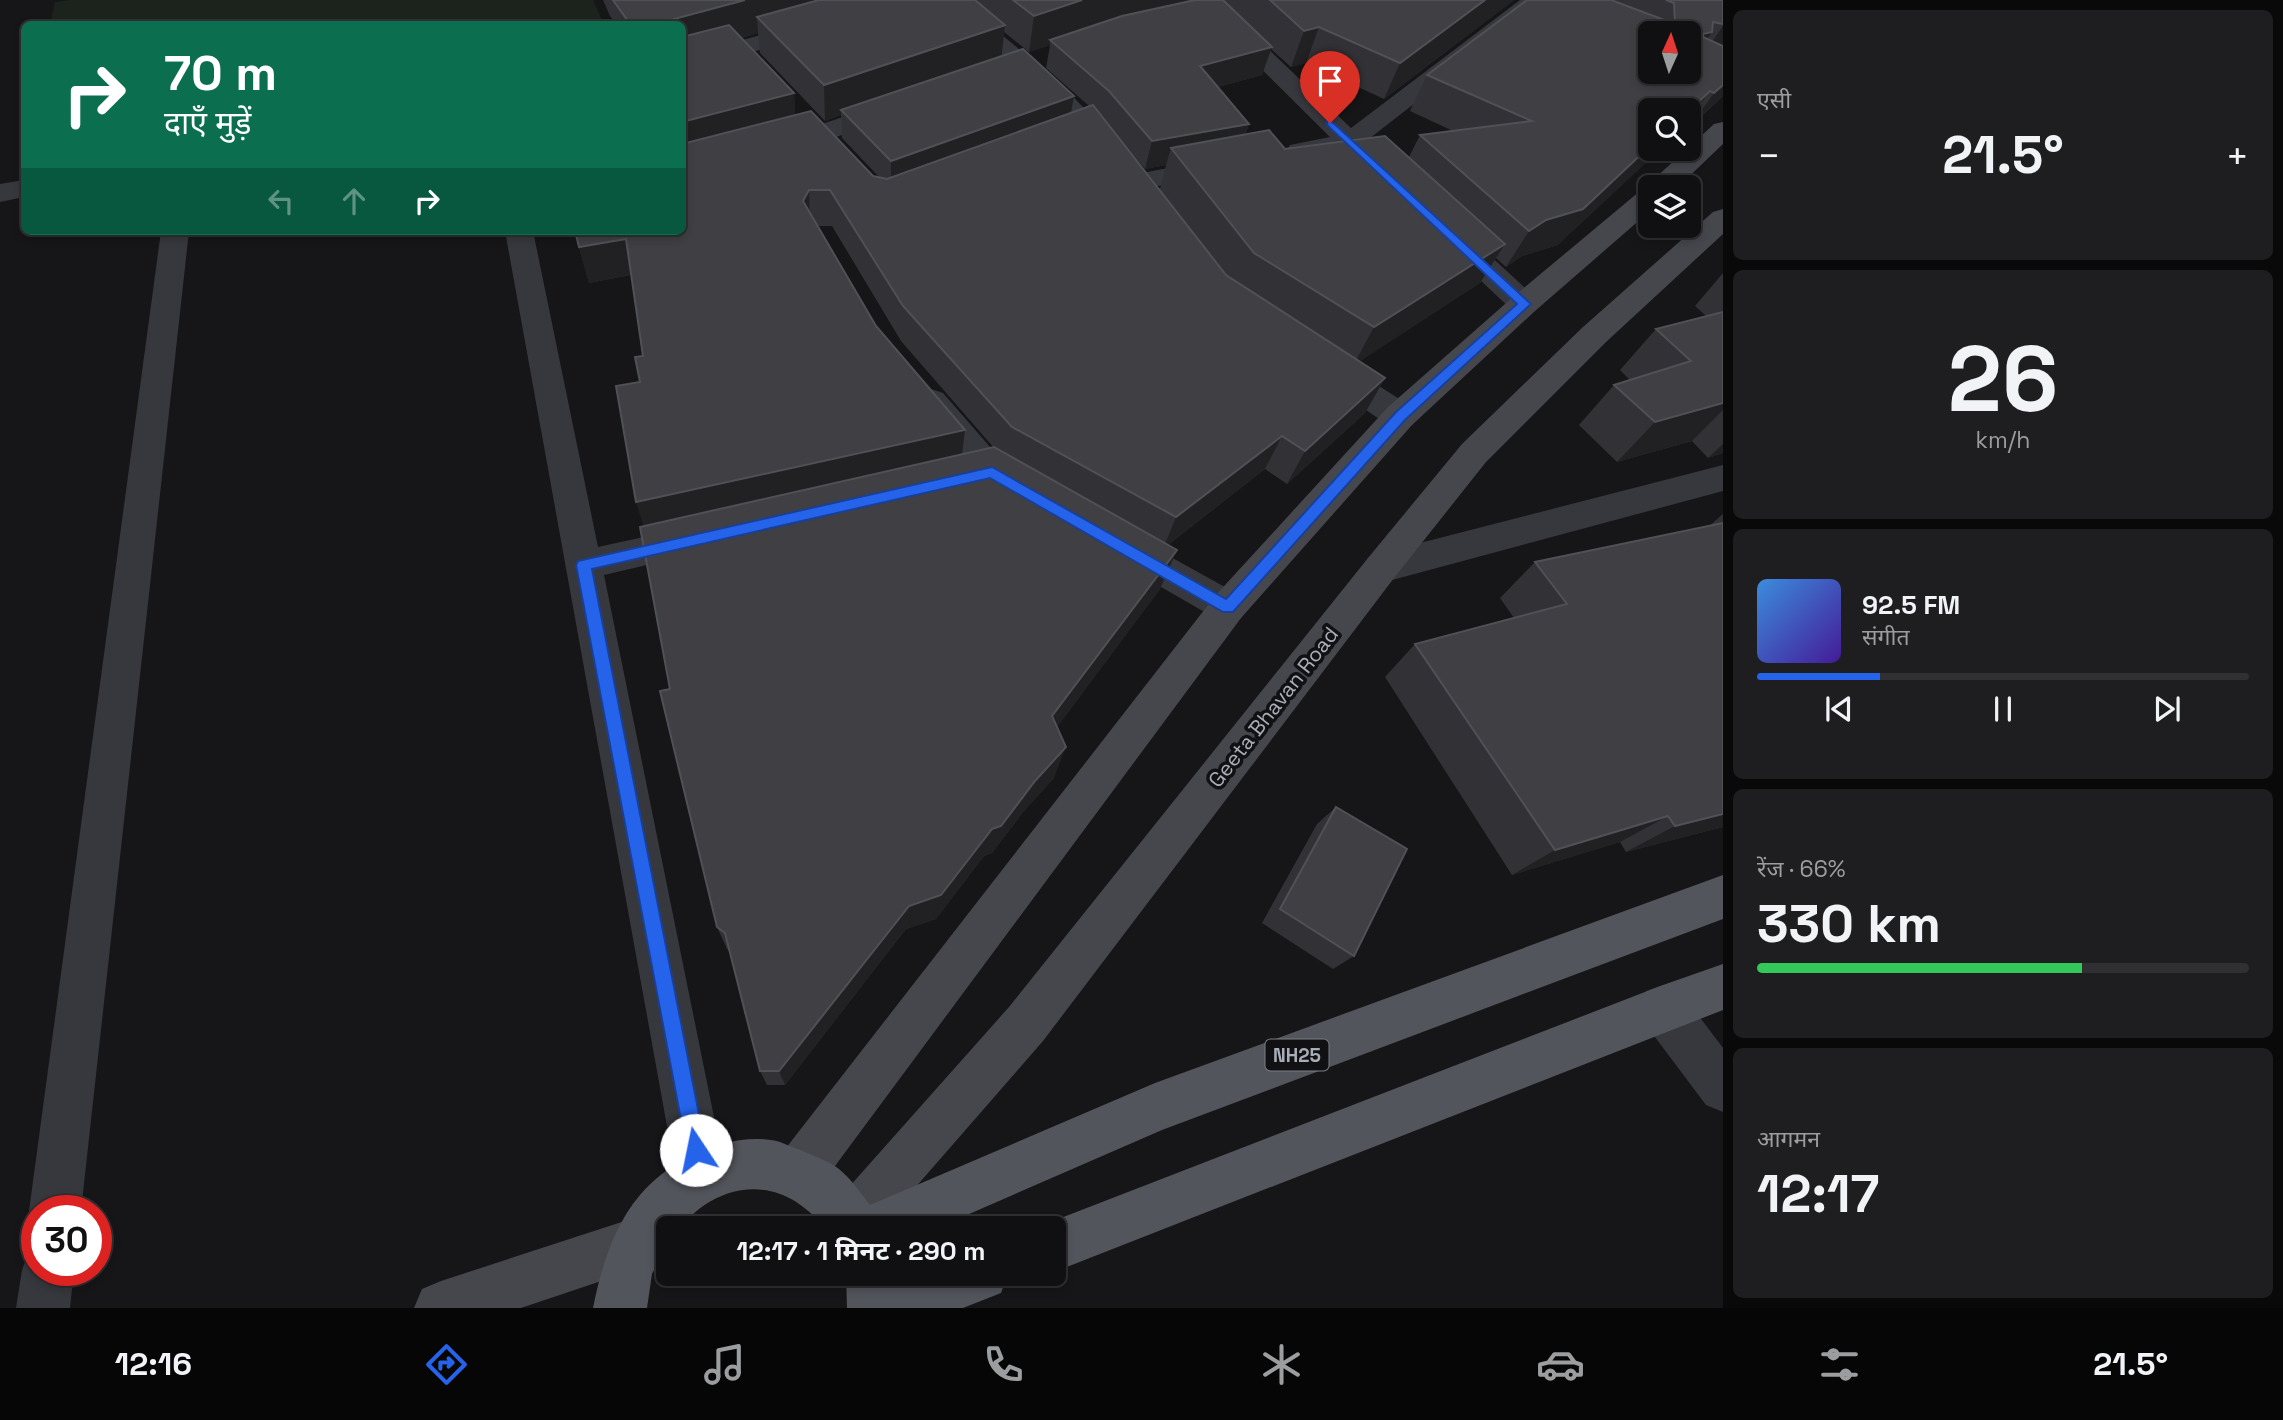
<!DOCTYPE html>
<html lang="hi">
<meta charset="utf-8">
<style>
:root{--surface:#101012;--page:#1e1e20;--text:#f1f3f6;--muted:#9c9d9f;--line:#303032;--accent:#2563eb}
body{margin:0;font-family:"Space Grotesk","Noto Sans Devanagari",sans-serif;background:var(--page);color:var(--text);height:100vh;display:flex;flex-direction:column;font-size:26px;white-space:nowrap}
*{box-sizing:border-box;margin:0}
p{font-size:23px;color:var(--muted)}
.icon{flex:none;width:38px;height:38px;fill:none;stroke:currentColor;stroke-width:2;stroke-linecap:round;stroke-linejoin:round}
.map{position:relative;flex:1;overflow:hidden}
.panel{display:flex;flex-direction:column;gap:10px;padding:10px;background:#09090a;width:560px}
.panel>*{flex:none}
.hud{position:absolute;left:21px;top:21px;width:665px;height:214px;border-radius:10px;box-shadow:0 4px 10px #0003,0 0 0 2px var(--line);background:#0b6e4f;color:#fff;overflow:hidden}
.needle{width:46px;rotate:3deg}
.fabs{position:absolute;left:1638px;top:21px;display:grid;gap:14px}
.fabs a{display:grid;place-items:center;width:63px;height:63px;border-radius:10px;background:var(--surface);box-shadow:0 4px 10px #0003,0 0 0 2px var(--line);font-size:35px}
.speed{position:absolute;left:21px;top:1195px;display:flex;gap:14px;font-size:35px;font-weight:700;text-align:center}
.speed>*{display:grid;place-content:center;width:91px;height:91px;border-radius:50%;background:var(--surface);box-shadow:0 4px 10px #0003,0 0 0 2px var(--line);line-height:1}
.speed .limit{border:10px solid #d22;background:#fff;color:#111}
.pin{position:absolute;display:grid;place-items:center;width:60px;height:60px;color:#fff;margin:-72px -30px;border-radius:50% 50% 50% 0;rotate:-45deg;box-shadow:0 0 7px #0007}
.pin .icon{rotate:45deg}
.me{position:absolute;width:77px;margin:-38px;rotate:349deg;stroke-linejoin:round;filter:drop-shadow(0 0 5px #0008)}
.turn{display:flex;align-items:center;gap:24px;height:147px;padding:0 28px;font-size:32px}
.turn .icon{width:91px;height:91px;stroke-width:2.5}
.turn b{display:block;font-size:49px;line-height:60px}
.lanes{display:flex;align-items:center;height:66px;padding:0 28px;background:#0003;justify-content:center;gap:35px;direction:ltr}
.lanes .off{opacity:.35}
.big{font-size:52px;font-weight:700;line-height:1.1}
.panel .tile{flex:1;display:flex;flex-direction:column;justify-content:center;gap:10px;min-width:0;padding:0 24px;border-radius:10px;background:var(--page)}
.panel .dial{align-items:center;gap:0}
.dial b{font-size:91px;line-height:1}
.song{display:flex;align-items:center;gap:21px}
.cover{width:84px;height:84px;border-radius:10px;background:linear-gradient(135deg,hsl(210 70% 55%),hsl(260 70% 35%))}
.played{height:7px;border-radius:4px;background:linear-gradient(90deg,var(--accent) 25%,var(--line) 25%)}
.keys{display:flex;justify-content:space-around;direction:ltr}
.heat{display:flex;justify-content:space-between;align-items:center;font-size:38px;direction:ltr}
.charge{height:10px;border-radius:5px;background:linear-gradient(90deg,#34c759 66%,var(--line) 0)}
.trip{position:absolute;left:656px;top:1216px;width:410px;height:70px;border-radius:10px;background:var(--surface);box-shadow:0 4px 10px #0003,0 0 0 2px var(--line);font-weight:700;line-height:70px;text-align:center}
.menu{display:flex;height:112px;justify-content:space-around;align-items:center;background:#060607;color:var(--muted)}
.menu .icon{width:49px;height:49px}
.menu .on{color:var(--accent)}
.menu b{font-size:32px;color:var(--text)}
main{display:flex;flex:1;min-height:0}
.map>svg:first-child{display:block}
.green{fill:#1c231d}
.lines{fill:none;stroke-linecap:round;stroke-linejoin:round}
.minor{fill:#37383d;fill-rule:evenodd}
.secondary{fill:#45474d;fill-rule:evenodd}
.primary{fill:#53555c;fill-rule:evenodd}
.wall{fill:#323236;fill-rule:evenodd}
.shaded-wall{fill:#212124}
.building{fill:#3f3f44;stroke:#4f5156;stroke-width:2;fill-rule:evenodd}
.route{fill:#2563eb;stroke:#184099;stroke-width:2}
.labels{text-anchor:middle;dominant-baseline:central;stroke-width:7;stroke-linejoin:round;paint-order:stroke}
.shield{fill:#111113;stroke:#7b7e86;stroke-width:2}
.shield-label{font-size:19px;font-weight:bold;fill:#a8adb8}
.street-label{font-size:21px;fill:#a8adb8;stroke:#111113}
</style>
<main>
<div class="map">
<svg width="1723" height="1308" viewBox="0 0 1723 1308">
<rect width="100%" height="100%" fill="#161618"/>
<polygon class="green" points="71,0 593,0 604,24 50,24 55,2"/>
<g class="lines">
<g class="minor">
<polygon points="885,0 923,0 919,5 682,72 682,57"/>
<polygon points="934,0 960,0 1061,84 1123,149 1119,155 1110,157 1101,155 1043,95"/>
<path d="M1192 0H1217L1351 128 1520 0H1547L1365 142 1376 155 1373 161C1359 164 1353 161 1344 151L1299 159 1290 157 1286 151 1290 145 1330 137Z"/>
<polygon points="891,101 900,104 904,109 900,114 828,140 682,180 682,163 810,128"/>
<polygon points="1215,159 1225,161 1229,167 1225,173 1137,190 1127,188 1123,182 1127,176 1137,174"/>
<polygon points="24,180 24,197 0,202 0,184"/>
<polygon points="1451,227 1461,229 1535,297 1539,304 1535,311 1524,314 1513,311 1441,243 1437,236 1441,229"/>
<polygon points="161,231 189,231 81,1211 37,1211 37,1229 29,1211"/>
<polygon points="505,231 533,231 598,547 694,526 707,530 712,540 707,550 694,554 604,575 726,1176 719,1194 701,1201 683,1194 676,1176"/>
<polygon points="1330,359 1341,362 1412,407 1416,416 1412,425 1400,428 1388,425 1319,378 1314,370 1319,362"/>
<polygon points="931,389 943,393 1004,463 1026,476 1031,485 1026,494 1014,498 980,481 915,401 919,393"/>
<polygon points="1723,465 1723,491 1381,583 1368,578 1363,568 1368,558 1381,553"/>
<polygon points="1120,532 1133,536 1241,596 1247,607 1241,618 1228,623 1215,618 1107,556 1102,546 1107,536"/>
<polygon points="1663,985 1680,991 1723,1048 1723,1112 1706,1105 1646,1025 1640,1008 1646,991"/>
<polygon points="37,1248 37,1270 74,1270 70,1308 16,1308 22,1270 29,1251"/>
</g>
<g class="secondary">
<polygon points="1723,122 1723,144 1678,187 1650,187 1650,211 1535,311 1412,425 1241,618 815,1193 797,1200 779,1193 772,1175 779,1157 1215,596 1388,407 1513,297 1640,191 1649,189 1652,181 1714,124"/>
<polygon points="1723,209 1723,234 1605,343 1486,462 1394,578 1043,1041 880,1228 827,1228 825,1223 833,1205 1009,1007 1368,558 1462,444 1583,327 1713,212"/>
<polygon points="637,1217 655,1225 663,1243 655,1261 637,1269 521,1308 414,1308 422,1289 441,1281"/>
</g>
<g class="primary">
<path d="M1723 875V919L1162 1130 937 1228H824C794 1188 747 1176 703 1206 694 1212 687 1221 679 1228H668V1243L652 1274 647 1308H593C601 1268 613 1227 640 1195 670 1159 732 1129 780 1142 788 1145 797 1149 805 1152 816 1157 829 1161 839 1169 851 1179 860 1192 870 1205L1155 1083Z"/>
<polygon points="1723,964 1723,1010 1054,1272 1054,1228 1035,1228 1663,985"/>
<polygon points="846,1274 898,1274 899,1280 914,1274 1008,1274 1001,1293 963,1308 847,1308"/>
</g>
</g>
<g class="wall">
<path d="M603 0H1514L1384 99 1306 63 1291 67 1271 49 1262 75 1218 87 1249 124 1245 135 1285 149 1409 157 1420 135 1453 131 1410 111 1427 75 1527 0H1723V96L1689 128V110L1558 245 1522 256 1506 267 1496 258 1480 283 1359 361 1385 378 1365 413 1287 484 1265 469 1168 545 1160 589 1057 727 1054 778 1024 811 992 853 984 856 936 919 906 929 785 1085H767L760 1071 729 951 727 949 717 927 670 689 644 526 640 382 643 356 631 275 589 283 579 247 682 24H616L610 16ZM1004 32 1029 52 1050 45 1046 68 1089 106 1071 113 1001 56ZM758 33 760 53 825 121 841 115 842 138 879 177 873 176 795 114 794 93 742 38ZM1128 149 1145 169 1166 165 1160 189ZM817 226H832L901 341 994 448 962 455 876 326Z"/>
<polygon points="1723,273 1723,453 1708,458 1692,441 1617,462 1579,425 1614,385 1630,380 1620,370 1656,329 1706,316 1695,306"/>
<polygon points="1723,514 1723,827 1626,852 1620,842 1512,875 1385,677 1415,644 1514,618 1500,598 1535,562 1709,526"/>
<polygon points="1336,807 1354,956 1333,969 1262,923 1317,824"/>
</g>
<g class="shaded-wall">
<polygon points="745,0 875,0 757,17 758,33 682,55 682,24 674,24 674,19"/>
<polygon points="1082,0 1196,0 1050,40 1050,45 1029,52 1034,16"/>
<polygon points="1485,0 1514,0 1384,99 1400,63"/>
<polygon points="1005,25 1001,61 841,110 841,115 825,121 824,85"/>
<polygon points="1723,26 1723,45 1699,61"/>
<polygon points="1319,27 1306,63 1291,67 1304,31"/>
<polygon points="1712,32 1689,65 1703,34"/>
<polygon points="1272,47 1262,75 1192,94 1200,66"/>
<polygon points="1723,85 1723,96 1689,128 1714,93"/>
<polygon points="1710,91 1689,120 1689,111"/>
<polygon points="794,93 796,130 682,160 682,122"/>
<polygon points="1074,96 1069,124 891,189 891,161"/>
<polygon points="1249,124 1239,152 1171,148 1166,165 1145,169 1152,141"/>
<polygon points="1650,146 1650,149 1661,149 1558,245 1522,256 1506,267 1529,231"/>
<polygon points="809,190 810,226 803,201"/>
<polygon points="626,239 635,274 589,283 579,247"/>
<polygon points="1505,244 1480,283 1353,366 1374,327"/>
<polygon points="1385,378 1365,413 1287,484 1305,451"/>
<polygon points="1723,403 1723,410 1692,441 1617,462 1655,422"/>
<polygon points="965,430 961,463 646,534 636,502"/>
<polygon points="1282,436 1265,469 1163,549 1176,517"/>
<polygon points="1723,444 1723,453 1708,458"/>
<polygon points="1177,550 1160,589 1041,749 1052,716"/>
<polygon points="1066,747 1054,778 1024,811 992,853 984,856 936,919 906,929 785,1085 779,1071 909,906 992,829"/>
<polygon points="1723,814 1723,827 1626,852 1675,826"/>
<polygon points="1668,816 1620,842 1512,875 1555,850"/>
</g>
<g class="building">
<polygon points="613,0 745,0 674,19 674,24 630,24"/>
<polygon points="819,0 975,0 1005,25 824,85 757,17"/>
<polygon points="1013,0 1082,0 1034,16"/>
<polygon points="1195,0 1223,0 1272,47 1200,66 1249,124 1152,141 1109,91 1050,40 1122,16"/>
<polygon points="1270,0 1485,0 1400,63 1319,27 1304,31"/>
<path d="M1527 0H1611L1675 24 1674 3 1666 0H1723V24L1713 22 1712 32 1703 34V37L1723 46V85L1714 93 1710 91 1689 111 1650 110V146L1583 209 1546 220 1529 231 1420 135 1532 121 1427 75ZM1650 33H1689V72H1650Z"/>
<polygon points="729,25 794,93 682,122 682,37"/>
<polygon points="1023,49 1074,96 891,161 841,110"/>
<polygon points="1093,105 1226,275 1385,378 1305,451 1282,436 1176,517 1012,427 903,306 830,190 809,190 803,201 876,326 965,430 636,502 616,386 640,382 635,357 643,356 626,239 579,247 575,231 682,231 682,144 811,111 873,176 887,179"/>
<polygon points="1269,130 1285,149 1385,136 1505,244 1374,327 1254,253 1171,148"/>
<polygon points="1723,312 1723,403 1655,422 1614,385 1691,361 1656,329"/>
<polygon points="994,447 1177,550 1052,716 1066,747 1035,781 1001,826 992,829 941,895 909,906 779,1071 760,1071 725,933 717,927 660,691 670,689 640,527"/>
<polygon points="1723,523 1723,814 1675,826 1668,816 1555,850 1415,644 1567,604 1535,562"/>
<polygon points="1336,807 1407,849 1354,956 1280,909"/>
</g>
<polygon class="route" points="1330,120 1531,304 1405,420 1233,612 1223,612 990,478 592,569 706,1150 703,1157 696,1160 688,1157 576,565 578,561 992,467 1226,599 1396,412 1517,304 1327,125 1327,121"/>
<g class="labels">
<rect class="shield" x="1265.5" y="1039.5" width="63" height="31" rx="5"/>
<g class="shield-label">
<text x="1297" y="1055">NH25</text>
</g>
<g class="street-label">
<text transform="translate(1273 707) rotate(-52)">Geeta Bhavan Road</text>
</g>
</g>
</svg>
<div class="fabs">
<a><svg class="needle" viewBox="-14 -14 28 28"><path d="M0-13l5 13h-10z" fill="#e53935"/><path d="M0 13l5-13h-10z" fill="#9c9d9f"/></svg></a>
<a><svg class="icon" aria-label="search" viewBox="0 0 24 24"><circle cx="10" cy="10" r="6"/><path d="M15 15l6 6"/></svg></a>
<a><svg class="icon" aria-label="layers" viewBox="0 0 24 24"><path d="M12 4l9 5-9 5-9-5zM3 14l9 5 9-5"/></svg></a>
</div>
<div class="speed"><div class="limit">30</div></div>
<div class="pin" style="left:1330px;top:123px;background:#d93025"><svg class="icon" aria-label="arrive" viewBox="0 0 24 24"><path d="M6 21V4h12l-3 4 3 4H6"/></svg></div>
<svg class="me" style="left:696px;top:1150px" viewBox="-20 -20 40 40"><circle r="19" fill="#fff"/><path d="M0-13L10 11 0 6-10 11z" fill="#2563eb"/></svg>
<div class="trip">12:17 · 1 मिनट · 290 m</div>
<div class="hud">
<div class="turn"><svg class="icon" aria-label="right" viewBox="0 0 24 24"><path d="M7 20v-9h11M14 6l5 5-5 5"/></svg><div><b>70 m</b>दाएँ मुड़ें</div></div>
<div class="lanes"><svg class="icon off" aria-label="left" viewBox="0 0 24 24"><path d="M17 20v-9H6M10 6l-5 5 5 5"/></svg><svg class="icon off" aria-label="ahead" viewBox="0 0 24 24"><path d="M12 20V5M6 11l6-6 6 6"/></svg><svg class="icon" aria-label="right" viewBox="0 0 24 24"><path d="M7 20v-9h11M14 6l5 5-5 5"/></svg></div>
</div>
</div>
<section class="panel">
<div class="tile"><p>एसी</p>
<div class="heat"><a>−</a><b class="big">21.5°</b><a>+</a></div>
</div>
<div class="tile dial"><b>26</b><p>km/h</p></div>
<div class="tile">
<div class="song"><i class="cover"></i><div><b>92.5 FM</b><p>संगीत</p></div></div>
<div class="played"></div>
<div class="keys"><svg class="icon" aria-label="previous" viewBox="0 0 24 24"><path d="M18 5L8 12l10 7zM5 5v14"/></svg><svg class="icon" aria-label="pause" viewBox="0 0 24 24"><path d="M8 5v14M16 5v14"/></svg><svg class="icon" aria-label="next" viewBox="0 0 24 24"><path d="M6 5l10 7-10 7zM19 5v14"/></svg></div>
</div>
<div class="tile"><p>रेंज · 66%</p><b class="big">330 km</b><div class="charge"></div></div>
<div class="tile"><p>आगमन</p><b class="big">12:17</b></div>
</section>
</main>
<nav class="menu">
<b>12:16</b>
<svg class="icon on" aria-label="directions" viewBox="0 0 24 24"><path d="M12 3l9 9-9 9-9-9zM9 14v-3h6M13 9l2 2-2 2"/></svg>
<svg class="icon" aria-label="music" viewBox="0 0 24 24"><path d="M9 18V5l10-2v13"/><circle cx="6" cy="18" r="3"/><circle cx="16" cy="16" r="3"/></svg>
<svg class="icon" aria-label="phone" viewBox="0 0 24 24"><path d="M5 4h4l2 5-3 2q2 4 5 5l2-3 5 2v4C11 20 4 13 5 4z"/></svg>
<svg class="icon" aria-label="climate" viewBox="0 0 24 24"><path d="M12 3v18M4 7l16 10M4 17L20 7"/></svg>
<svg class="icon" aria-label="car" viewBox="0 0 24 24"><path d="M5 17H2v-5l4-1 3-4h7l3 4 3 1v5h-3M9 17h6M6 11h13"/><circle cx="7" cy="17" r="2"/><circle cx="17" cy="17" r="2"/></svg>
<svg class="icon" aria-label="filters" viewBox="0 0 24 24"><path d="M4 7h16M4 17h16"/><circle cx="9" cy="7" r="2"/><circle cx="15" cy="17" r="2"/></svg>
<b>21.5°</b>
</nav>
